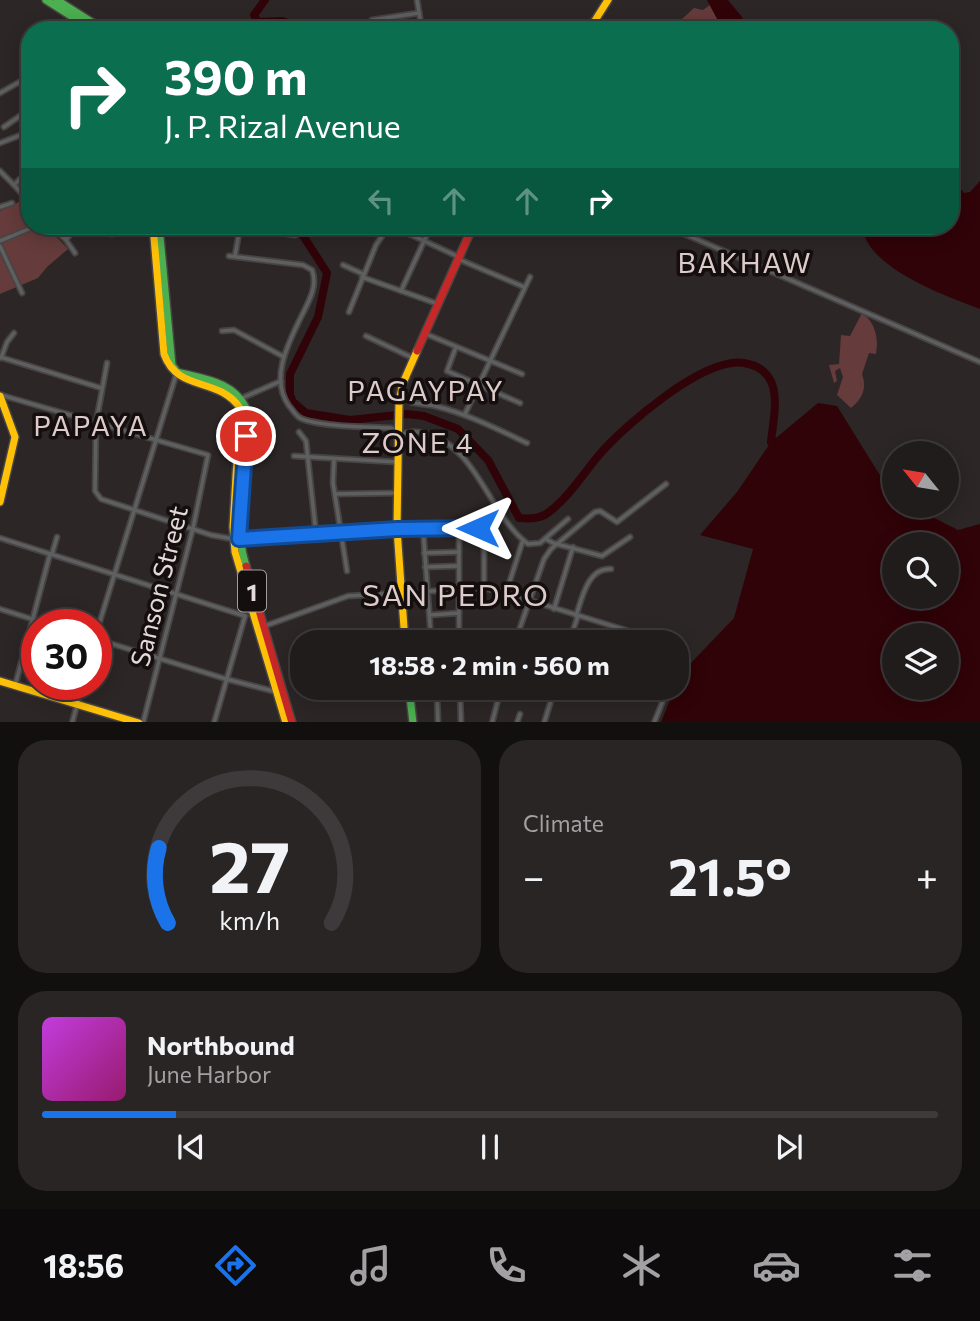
<!DOCTYPE html>
<meta charset="utf-8">
<style>
:root{--surface:#211c1c;--page:#292525;--text:#f1f3f6;--muted:#a2a1a3;--line:#3e3a3b;--accent:#1a73e8}
body{margin:0;font-family:Commissioner,sans-serif;background:var(--page);color:var(--text);height:100vh;display:flex;flex-direction:column;font-size:26px;white-space:nowrap}
*{box-sizing:border-box;margin:0}
p{font-size:23px;color:var(--muted)}
.icon{flex:none;width:38px;height:38px;fill:none;stroke:currentColor;stroke-width:2;stroke-linecap:round;stroke-linejoin:round}
.map{position:relative;height:722px;overflow:hidden}
.drawer{display:flex;flex-direction:column;gap:18px;padding:18px;background:#120f0f;flex:1}
.drawer>*{flex:none}
.guide{position:absolute;left:21px;top:21px;width:938px;height:214px;border-radius:28px;box-shadow:0 4px 18px #0003,0 0 0 2px var(--line);background:#0b6e4f;color:#fff;overflow:hidden}
.needle{width:46px;rotate:300deg}
.buttons{position:absolute;left:882px;top:441px;display:grid;gap:14px}
.buttons a{display:grid;place-items:center;width:77px;height:77px;border-radius:50%;background:var(--surface);box-shadow:0 4px 18px #0003,0 0 0 2px var(--line);font-size:35px}
.speed{position:absolute;left:21px;top:609px;display:flex;gap:14px;font-size:35px;font-weight:700;text-align:center}
.speed>*{display:grid;place-content:center;width:91px;height:91px;border-radius:50%;background:var(--surface);box-shadow:0 4px 18px #0003,0 0 0 2px var(--line);line-height:1}
.speed .limit{border:10px solid #d22;background:#fff;color:#111}
.pin{position:absolute;display:grid;place-items:center;width:60px;height:60px;color:#fff;margin:-30px;border:4px solid #fff;border-radius:50%;box-shadow:0 2px 7px #0007}
.me{position:absolute;width:77px;margin:-38px;rotate:270deg;stroke-linejoin:round;filter:drop-shadow(0 0 5px #0008)}
.turn{display:flex;align-items:center;gap:24px;height:147px;padding:0 28px;font-size:32px}
.turn .icon{width:91px;height:91px;stroke-width:2.5}
.turn b{display:block;font-size:49px;line-height:60px}
.lanes{display:flex;align-items:center;height:66px;padding:0 28px;background:#0003;justify-content:center;gap:35px;direction:ltr}
.lanes .off{opacity:.35}
.big{font-size:52px;font-weight:700;line-height:1.1}
.drawer .widget{flex:1;display:flex;flex-direction:column;justify-content:center;gap:10px;min-width:0;padding:0 24px;border-radius:28px;background:var(--page)}
.drawer .dial{align-items:center;gap:0}
.dial svg{height:182px;overflow:visible;fill:none;stroke:var(--line);stroke-width:7;stroke-linecap:round;text-anchor:middle}
.dial text{fill:var(--text);stroke:none}
.song{display:flex;align-items:center;gap:21px}
.cover{width:84px;height:84px;border-radius:10px;background:linear-gradient(135deg,hsl(290 70% 55%),hsl(320 70% 35%))}
.played{height:7px;border-radius:4px;background:linear-gradient(90deg,var(--accent) 15%,var(--line) 15%)}
.keys{display:flex;justify-content:space-around;direction:ltr}
.heat{display:flex;justify-content:space-between;align-items:center;font-size:38px;direction:ltr}
.drawer .tiles{flex:1;display:grid;gap:18px;grid-template-columns:1fr 1fr}
.widget:last-child{grid-column:span 2}
.trip{position:absolute;left:290px;top:630px;width:399px;height:70px;border-radius:28px;background:var(--surface);box-shadow:0 4px 18px #0003,0 0 0 2px var(--line);font-weight:700;line-height:70px;text-align:center}
.dock{display:flex;height:112px;justify-content:space-around;align-items:center;background:#0d0b0b;color:var(--muted)}
.dock .icon{width:49px;height:49px}
.dock .current{color:var(--accent)}
.dock b{font-size:32px;color:var(--text)}
.map>svg:first-child{display:block}
.green{fill:#653b3b}
.water{fill:#300308;fill-rule:evenodd}
.lines{fill:none;stroke-linecap:round;stroke-linejoin:round}
.river{stroke:#300308;stroke-width:8}
.street-casing{stroke:#484443;stroke-width:7}
.fast-casing{stroke:#484443;stroke-width:10}
.slow-casing{stroke:#484443;stroke-width:10}
.jam-casing{stroke:#484443;stroke-width:10}
.street{stroke:#5e5f60;stroke-width:3.5}
.fast{stroke:#4caf50;stroke-width:7}
.slow{stroke:#ffc107;stroke-width:7}
.jam{stroke:#c62828;stroke-width:7}
.route-casing{stroke:#114b97;stroke-width:18}
.route{stroke:#1a73e8;stroke-width:12}
.labels{text-anchor:middle;dominant-baseline:central;stroke-width:7;stroke-linejoin:round;paint-order:stroke}
.shield{fill:#140e0e;stroke:#a59d9c;stroke-width:2}
.shield-label{font-size:24px;font-weight:bold;fill:#e3dad9}
.street-label{font-size:26px;fill:#e3dad9;stroke:#140e0e}
.neighbourhood-label{font-size:28px;letter-spacing:2px;fill:#ddcbca;stroke:#140e0e}
.quarter-label{font-size:30px;letter-spacing:2px;fill:#ddcbca;stroke:#140e0e}
</style>
<div class="map">
<svg width="980" height="723" viewBox="0 0 980 723">
<rect width="100%" height="100%" fill="#2c2626"/>
<g class="green">
<polygon points="710,5 723,30 670,30 694,8 703,10"/>
<polygon points="23,200 30,208 30,226 46,226 68,249 47,267 38,278 0,294 0,211"/>
<path d="M862 313C875 322 879 338 876 354L869 353 862 374C867 388 863 398 851 408L837 395 843 377 840 368 835 371 837 381 834 383 829 365 839 364 841 335 850 336Z"/>
</g>
<g class="water">
<polygon points="707,0 728,0 742,17 748,30 723,30"/>
<path d="M950 175 964 193 970 192 980 181V309C946 296 866 268 862 226H950Z"/>
<path d="M818 403 837 406 894 498V506H911L958 530 980 524V722H661L675 688H677V681L686 658 691 663 734 618 753 549 700 535 737 492 771 442ZM947 544V597H894V544ZM947 635V688H894V635Z"/>
</g>
<g class="lines">
<g class="river">
<polyline points="265,0 254,15 258,22 282,21 311,30"/>
<path d="M301 226 302 234 327 273 318 317 290 374V395L293 402 306 413 350 420 407 414 424 416 458 429 488 460 519 518C530 519 540 519 549 512 569 497 583 474 599 455 624 426 703 357 744 363 786 370 774 412 771 442"/>
</g>
<defs>
<g id="street">
<polyline points="417,0 422,30"/>
<polyline points="372,20 419,13"/>
<polyline points="0,93 30,76"/>
<polyline points="4,127 30,109"/>
<polyline points="0,143 26,133"/>
<polyline points="30,169 14,185 30,203"/>
<polyline points="0,171 14,185"/>
<polyline points="0,207 12,203"/>
<polyline points="51,226 66,240 75,253"/>
<polyline points="106,226 112,234"/>
<polyline points="234,226 295,235"/>
<polyline points="392,226 459,257"/>
<polyline points="666,226 980,362"/>
<polyline points="66,240 76,226"/>
<polyline points="0,241 36,226"/>
<polyline points="0,246 22,293"/>
<path d="M229 256 303 265 312 270C318 286 309 301 302 315 289 342 269 378 289 406 293 410 295 415 300 418 319 427 369 427 391 428L394 430 397 439"/>
<polyline points="235,256 240,227"/>
<polyline points="458,259 524,287"/>
<polyline points="343,265 363,274"/>
<polyline points="362,277 438,304"/>
<polyline points="401,291 431,226"/>
<polyline points="349,312 376,245 389,226"/>
<polyline points="222,331 234,330 284,357"/>
<polyline points="426,334 522,374"/>
<polyline points="366,336 415,359"/>
<polyline points="456,347 447,371 520,403"/>
<polyline points="0,357 101,388"/>
<polyline points="1,358 7,342 14,333"/>
<polyline points="107,363 96,423 95,491 101,499 211,535 233,539 397,529 478,528"/>
<polyline points="1,395 208,455 193,528 143,723"/>
<path d="M400 395C406 405 424 403 435 406 468 414 497 429 527 443"/>
<polyline points="242,398 281,381"/>
<polyline points="465,414 530,277"/>
<polyline points="299,432 306,441 316,534"/>
<path d="M398 436C407 431 414 431 424 433 478 446 487 513 528 544L540 543 568 519"/>
<polyline points="294,456 397,462"/>
<polyline points="334,459 333,483 347,571"/>
<polyline points="335,494 397,493"/>
<polyline points="459,527 459,642"/>
<polyline points="423,528 431,638"/>
<polyline points="484,533 484,588"/>
<polyline points="0,538 245,616"/>
<polyline points="546,539 553,543 602,556 630,537"/>
<polyline points="424,553 459,552"/>
<polyline points="52,554 57,537"/>
<polyline points="425,567 458,566"/>
<polyline points="506,593 523,540"/>
<polyline points="0,609 51,625"/>
<polyline points="554,609 573,547"/>
<polyline points="430,615 459,613"/>
<path d="M576 616C582 598 588 567 611 569"/>
<polyline points="262,627 348,596 484,588 506,593 664,642"/>
<polyline points="96,634 176,375"/>
<polyline points="96,639 226,679 277,692"/>
<polyline points="405,640 459,636"/>
<polyline points="515,642 544,559 551,549 595,512 600,511 617,522 666,484"/>
<polyline points="569,642 578,616"/>
<polyline points="677,647 681,654 677,663"/>
<polyline points="15,686 50,554"/>
<polyline points="460,688 461,723"/>
<polyline points="437,692 438,723"/>
<polyline points="410,693 460,691 497,698"/>
<polyline points="72,723 83,684"/>
<polyline points="214,723 245,616"/>
<polyline points="492,723 501,688"/>
<polyline points="517,723 520,714"/>
<polyline points="544,723 555,688"/>
<polyline points="654,723 668,688"/>
</g>
<g id="fast">
<polyline points="46,0 93,30"/>
<polyline points="57,0 104,30"/>
<path d="M159 226 172 365 177 372C203 379 233 381 246 408 243 458 231 518 246 566"/>
<polyline points="409,688 413,723"/>
</g>
<g id="slow">
<polyline points="589,30 608,0"/>
<path d="M153 226 164 354C178 393 218 376 240 408L233 527 235 552 286 723"/>
<polyline points="0,396 15,437 0,502"/>
<polyline points="405,642 397,529 399,401 403,383 417,351"/>
<polyline points="0,681 139,723"/>
</g>
<g id="jam">
<polyline points="417,351 473,226"/>
<polyline points="246,566 292,723"/>
</g>
</defs>
<use href="#street" class="street-casing"/>
<use href="#fast" class="fast-casing"/>
<use href="#slow" class="slow-casing"/>
<use href="#jam" class="jam-casing"/>
<use href="#street" class="street"/>
<use href="#fast" class="fast"/>
<use href="#slow" class="slow"/>
<use href="#jam" class="jam"/>
</g>
<g class="lines">
<defs>
<polyline id="route" points="246,436 239,539 397,529 478,528"/>
</defs>
<use href="#route" class="route-casing"/>
<use href="#route" class="route"/>
</g>
<g class="labels">
<rect class="shield" x="238" y="570.5" width="28" height="41" rx="5"/>
<g class="shield-label">
<text x="252" y="591">1</text>
</g>
<g class="street-label">
<text transform="translate(158 586) rotate(-76)">Sanson Street</text>
</g>
<g class="neighbourhood-label">
<text x="745" y="262">BAKHAW</text>
<text x="426" y="390">PAGAYPAY</text>
<text x="91" y="425">PAPAYA</text>
<text x="418" y="442">ZONE 4</text>
</g>
<g class="quarter-label">
<text x="456" y="593">SAN PEDRO</text>
</g>
</g>
</svg>
<div class="buttons">
<a><svg class="needle" viewBox="-14 -14 28 28"><path d="M0-13l5 13h-10z" fill="#e53935"/><path d="M0 13l5-13h-10z" fill="#a2a1a3"/></svg></a>
<a><svg class="icon" aria-label="search" viewBox="0 0 24 24"><circle cx="10" cy="10" r="6"/><path d="M15 15l6 6"/></svg></a>
<a><svg class="icon" aria-label="layers" viewBox="0 0 24 24"><path d="M12 4l9 5-9 5-9-5zM3 14l9 5 9-5"/></svg></a>
</div>
<div class="speed"><div class="limit">30</div></div>
<div class="pin" style="left:246px;top:436px;background:#d93025"><svg class="icon" aria-label="arrive" viewBox="0 0 24 24"><path d="M6 21V4h12l-3 4 3 4H6"/></svg></div>
<svg class="me" style="left:478px;top:528px" viewBox="-20 -20 40 40"><path d="M0-17L14 15 0 8-14 15z" fill="#1a73e8" stroke="#fff" stroke-width="4"/></svg>
<div class="trip">18:58 · 2 min · 560 m</div>
<div class="guide">
<div class="turn"><svg class="icon" aria-label="right" viewBox="0 0 24 24"><path d="M7 20v-9h11M14 6l5 5-5 5"/></svg><div><b>390 m</b>J. P. Rizal Avenue</div></div>
<div class="lanes"><svg class="icon off" aria-label="left" viewBox="0 0 24 24"><path d="M17 20v-9H6M10 6l-5 5 5 5"/></svg><svg class="icon off" aria-label="ahead" viewBox="0 0 24 24"><path d="M12 20V5M6 11l6-6 6 6"/></svg><svg class="icon off" aria-label="ahead" viewBox="0 0 24 24"><path d="M12 20V5M6 11l6-6 6 6"/></svg><svg class="icon" aria-label="right" viewBox="0 0 24 24"><path d="M7 20v-9h11M14 6l5 5-5 5"/></svg></div>
</div>
</div>
<section class="drawer">
<div class="tiles">
<div class="widget dial"><svg viewBox="0 0 100 80">
<path d="M14 69A42 42 0 1 1 86 69"/>
<path d="M14 69A42 42 0 0 1 10 36" stroke="#1a73e8"/>
<text x="50" y="56" font-size="32" font-weight="700">27</text>
<text x="50" y="72" font-size="11">km/h</text>
</svg></div>
<div class="widget"><p>Climate</p>
<div class="heat"><a>−</a><b class="big">21.5°</b><a>+</a></div>
</div>
<div class="widget">
<div class="song"><i class="cover"></i><div><b>Northbound</b><p>June Harbor</p></div></div>
<div class="played"></div>
<div class="keys"><svg class="icon" aria-label="previous" viewBox="0 0 24 24"><path d="M18 5L8 12l10 7zM5 5v14"/></svg><svg class="icon" aria-label="pause" viewBox="0 0 24 24"><path d="M8 5v14M16 5v14"/></svg><svg class="icon" aria-label="next" viewBox="0 0 24 24"><path d="M6 5l10 7-10 7zM19 5v14"/></svg></div>
</div>
</div>
</section>
<nav class="dock">
<b>18:56</b>
<svg class="icon current" aria-label="directions" viewBox="0 0 24 24"><path d="M12 3l9 9-9 9-9-9zM9 14v-3h6M13 9l2 2-2 2"/></svg>
<svg class="icon" aria-label="music" viewBox="0 0 24 24"><path d="M9 18V5l10-2v13"/><circle cx="6" cy="18" r="3"/><circle cx="16" cy="16" r="3"/></svg>
<svg class="icon" aria-label="phone" viewBox="0 0 24 24"><path d="M5 4h4l2 5-3 2q2 4 5 5l2-3 5 2v4C11 20 4 13 5 4z"/></svg>
<svg class="icon" aria-label="climate" viewBox="0 0 24 24"><path d="M12 3v18M4 7l16 10M4 17L20 7"/></svg>
<svg class="icon" aria-label="car" viewBox="0 0 24 24"><path d="M5 17H2v-5l4-1 3-4h7l3 4 3 1v5h-3M9 17h6M6 11h13"/><circle cx="7" cy="17" r="2"/><circle cx="17" cy="17" r="2"/></svg>
<svg class="icon" aria-label="filters" viewBox="0 0 24 24"><path d="M4 7h16M4 17h16"/><circle cx="9" cy="7" r="2"/><circle cx="15" cy="17" r="2"/></svg>
</nav>
